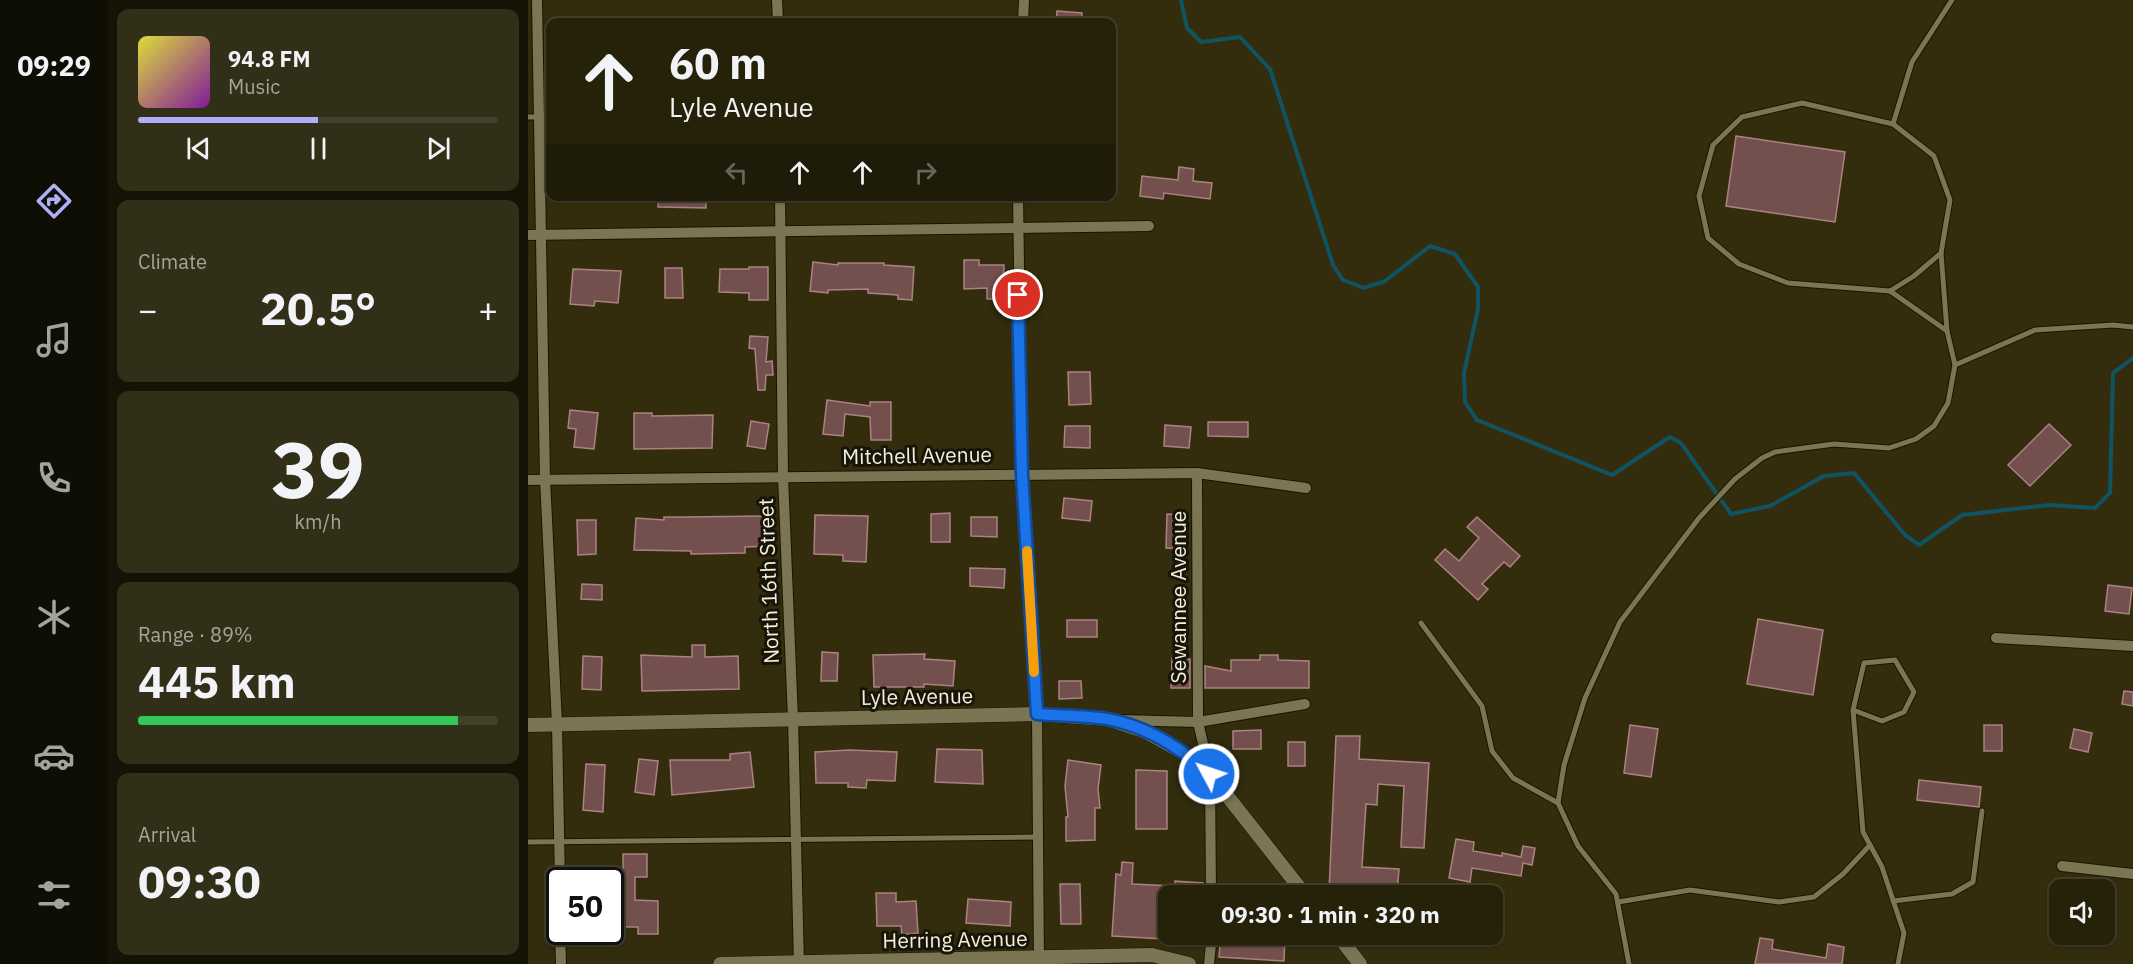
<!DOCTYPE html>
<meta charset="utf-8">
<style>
:root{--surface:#26220a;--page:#322f18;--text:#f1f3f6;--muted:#a4a49c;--line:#423f2b;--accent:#aeaefa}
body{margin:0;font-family:"IBM Plex Sans",sans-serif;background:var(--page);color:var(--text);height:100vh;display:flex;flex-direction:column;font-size:22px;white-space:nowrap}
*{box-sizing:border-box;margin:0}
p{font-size:20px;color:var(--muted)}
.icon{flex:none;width:33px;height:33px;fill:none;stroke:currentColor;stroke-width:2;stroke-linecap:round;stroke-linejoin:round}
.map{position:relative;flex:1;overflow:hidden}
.drawer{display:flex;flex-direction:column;gap:9px;padding:9px;background:#151306;width:420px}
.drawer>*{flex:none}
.banner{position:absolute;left:18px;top:18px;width:570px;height:183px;border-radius:12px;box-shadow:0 2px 4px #0004,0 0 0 2px var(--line);background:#26220a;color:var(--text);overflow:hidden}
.fabs{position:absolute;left:1521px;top:879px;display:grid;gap:12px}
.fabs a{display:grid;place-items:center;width:66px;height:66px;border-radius:12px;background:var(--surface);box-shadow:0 2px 4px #0004,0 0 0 2px var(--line);font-size:30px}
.speed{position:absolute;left:18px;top:867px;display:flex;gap:12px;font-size:30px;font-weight:700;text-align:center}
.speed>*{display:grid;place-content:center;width:78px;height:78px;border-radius:50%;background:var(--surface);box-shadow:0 2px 4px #0004,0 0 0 2px var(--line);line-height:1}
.speed .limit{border:3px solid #111;border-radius:9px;background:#fff;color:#111}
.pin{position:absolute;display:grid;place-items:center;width:51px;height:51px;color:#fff;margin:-26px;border:3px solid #fff;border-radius:50%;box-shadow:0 2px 6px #0007}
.me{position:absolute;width:66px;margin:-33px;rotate:310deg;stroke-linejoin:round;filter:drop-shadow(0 0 4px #0008)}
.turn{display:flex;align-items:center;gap:21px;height:126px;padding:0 24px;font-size:27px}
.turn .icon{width:78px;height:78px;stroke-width:2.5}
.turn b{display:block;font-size:42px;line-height:51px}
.lanes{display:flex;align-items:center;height:57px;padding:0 24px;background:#0003;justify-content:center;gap:30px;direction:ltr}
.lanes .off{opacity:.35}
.big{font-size:45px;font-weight:800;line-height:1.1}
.drawer .tile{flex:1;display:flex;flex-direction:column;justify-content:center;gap:9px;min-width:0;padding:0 21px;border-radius:12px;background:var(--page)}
.drawer .dial{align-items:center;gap:0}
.dial b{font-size:78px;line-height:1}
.song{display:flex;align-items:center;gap:18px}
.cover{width:72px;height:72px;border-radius:9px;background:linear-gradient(135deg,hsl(60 70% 55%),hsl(290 70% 35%))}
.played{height:6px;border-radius:3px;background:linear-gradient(90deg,var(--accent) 50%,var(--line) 50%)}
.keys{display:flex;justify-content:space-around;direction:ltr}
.heat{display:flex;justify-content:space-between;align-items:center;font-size:33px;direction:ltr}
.charge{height:9px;border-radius:4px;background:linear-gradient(90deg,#34c759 89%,var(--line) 0)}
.trip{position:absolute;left:630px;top:885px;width:345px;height:60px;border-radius:12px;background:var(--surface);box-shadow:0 2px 4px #0004,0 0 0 2px var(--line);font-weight:800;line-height:60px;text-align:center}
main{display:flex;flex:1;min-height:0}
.tab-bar{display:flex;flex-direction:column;width:108px;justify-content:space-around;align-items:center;background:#0f0e04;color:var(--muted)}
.tab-bar .icon{width:42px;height:42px}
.tab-bar .current{color:var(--accent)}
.tab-bar b{font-size:27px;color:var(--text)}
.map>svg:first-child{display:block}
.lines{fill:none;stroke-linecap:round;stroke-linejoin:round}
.stream{stroke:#105362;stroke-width:4}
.building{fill:#73504e;stroke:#aa8381;stroke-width:1.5}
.service-casing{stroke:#1a1500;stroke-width:7}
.minor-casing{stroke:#1a1500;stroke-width:12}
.secondary-casing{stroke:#1a1500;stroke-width:15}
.service{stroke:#7b7554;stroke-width:5}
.minor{stroke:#7b7554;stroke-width:10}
.secondary{stroke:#7b7554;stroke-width:14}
.route-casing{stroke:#114b97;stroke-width:15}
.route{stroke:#1a73e8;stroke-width:10}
.slow{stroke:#f59e0b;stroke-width:10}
.labels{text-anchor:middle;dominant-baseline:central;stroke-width:6;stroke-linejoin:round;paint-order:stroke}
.street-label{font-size:21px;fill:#f2efdd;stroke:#181508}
</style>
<main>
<nav class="tab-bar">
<b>09:29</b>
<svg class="icon current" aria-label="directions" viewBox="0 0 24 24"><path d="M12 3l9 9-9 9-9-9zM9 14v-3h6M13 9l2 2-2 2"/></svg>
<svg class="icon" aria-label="music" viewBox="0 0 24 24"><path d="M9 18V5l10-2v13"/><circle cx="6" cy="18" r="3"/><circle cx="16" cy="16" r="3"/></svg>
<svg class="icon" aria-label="phone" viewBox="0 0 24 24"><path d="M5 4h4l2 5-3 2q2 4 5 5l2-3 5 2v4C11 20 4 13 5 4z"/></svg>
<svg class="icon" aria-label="climate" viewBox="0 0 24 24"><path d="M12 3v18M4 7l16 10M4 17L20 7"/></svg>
<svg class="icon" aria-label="car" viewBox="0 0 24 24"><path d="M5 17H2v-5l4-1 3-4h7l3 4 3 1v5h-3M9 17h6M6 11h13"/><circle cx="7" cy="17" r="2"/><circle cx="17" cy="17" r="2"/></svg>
<svg class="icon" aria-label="filters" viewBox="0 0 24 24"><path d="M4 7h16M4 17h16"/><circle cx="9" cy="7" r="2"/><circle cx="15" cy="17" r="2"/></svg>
</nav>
<section class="drawer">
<div class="tile">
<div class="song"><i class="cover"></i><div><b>94.8 FM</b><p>Music</p></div></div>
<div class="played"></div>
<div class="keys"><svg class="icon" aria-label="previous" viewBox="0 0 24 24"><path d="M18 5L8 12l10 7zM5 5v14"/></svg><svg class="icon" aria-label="pause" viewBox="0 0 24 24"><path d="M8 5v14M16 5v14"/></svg><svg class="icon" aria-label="next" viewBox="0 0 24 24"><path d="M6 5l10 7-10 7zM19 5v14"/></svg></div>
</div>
<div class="tile"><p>Climate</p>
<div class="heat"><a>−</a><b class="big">20.5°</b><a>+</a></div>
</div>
<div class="tile dial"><b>39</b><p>km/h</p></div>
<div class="tile"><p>Range · 89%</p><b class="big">445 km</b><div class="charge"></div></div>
<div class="tile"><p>Arrival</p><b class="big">09:30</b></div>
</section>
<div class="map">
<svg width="1605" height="964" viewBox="0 0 1605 964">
<rect width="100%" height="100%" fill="#332d0e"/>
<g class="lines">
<polyline class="stream" points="653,0 659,28 673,42 712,37 742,69 805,265 815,280 836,288 857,281 902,246 927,254 950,287 950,309 936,373 937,402 949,420 1084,475 1142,437 1153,443 1203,514 1242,506 1296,476 1326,473 1377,535 1391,545 1434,515 1522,505 1567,508 1582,493 1585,373 1605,358"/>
</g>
<g class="building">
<polygon points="529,11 554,13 554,22 528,22"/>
<polygon points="1208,136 1317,152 1307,222 1198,206"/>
<polygon points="651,167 666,169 665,181 684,183 682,199 636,193 635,199 612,196 614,176 650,180"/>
<polygon points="131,196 178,196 178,208 130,207"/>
<polygon points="436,260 451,260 451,265 476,265 475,299 459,299 459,288 436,289"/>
<polygon points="285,262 310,265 310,263 356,263 356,265 386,267 384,300 370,299 370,295 340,293 340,289 300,290 300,293 282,291"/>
<polygon points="221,267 240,267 240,300 221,300 221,293 191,292 192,269 221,269"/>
<polygon points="137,268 154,268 155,298 137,298"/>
<polygon points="45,269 93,271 90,303 67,301 66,306 42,304"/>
<polygon points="222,336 240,337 238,362 244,361 245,375 238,375 237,390 230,390 227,349 221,348"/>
<polygon points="540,372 562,372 563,404 541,405"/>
<polygon points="299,400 342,406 342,402 363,402 363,440 343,440 342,417 317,414 315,436 295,434"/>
<polygon points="42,410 70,413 66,449 46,447 48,429 40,428"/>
<polygon points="106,413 124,413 124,416 185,415 184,448 106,449"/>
<polygon points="223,421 241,424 237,449 219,446"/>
<polygon points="680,422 720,422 720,437 680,436"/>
<polygon points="1521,424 1543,445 1502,486 1480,465"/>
<polygon points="637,425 663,427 661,448 636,446"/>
<polygon points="537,426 562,426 562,448 536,447"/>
<polygon points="536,498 564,501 562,521 534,518"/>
<polygon points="422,513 422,542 403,542 403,514"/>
<polygon points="639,514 657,515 656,549 638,548"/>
<polygon points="287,515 340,516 338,562 315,561 315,555 286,554"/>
<polygon points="242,516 243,546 217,547 217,553 163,554 163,551 106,550 108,518 136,520 136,517 159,517"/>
<polygon points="443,517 469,517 469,537 443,536"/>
<polygon points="949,517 992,556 982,567 976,562 954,584 960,589 950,600 907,560 917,549 931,561 951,538 939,527"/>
<polygon points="49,520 68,520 68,554 50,555"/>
<polygon points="442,568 477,569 476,588 442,586"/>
<polygon points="54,584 74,585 74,600 53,599"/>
<polygon points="1580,585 1604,588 1601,614 1577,611"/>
<polygon points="1230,619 1295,630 1285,695 1219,684"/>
<rect x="539" y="620" width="30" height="17"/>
<polygon points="164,645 177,645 177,657 210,656 211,689 114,691 113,655 164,657"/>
<polygon points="294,652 310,653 309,681 293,681"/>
<polygon points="397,654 396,659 427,661 425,686 396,684 396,687 346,687 345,655"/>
<polygon points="732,655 750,655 750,660 781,661 781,688 677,688 677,666 703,671 703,660 732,660"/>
<polygon points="55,656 74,657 73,690 54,689"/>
<polygon points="644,658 662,659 662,688 643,688"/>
<polygon points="531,681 553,681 554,698 531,699"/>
<polygon points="1596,691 1605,692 1605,706 1594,704"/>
<polygon points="1102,725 1130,729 1123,777 1096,773"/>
<rect x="1456" y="725" width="18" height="26"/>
<polygon points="1546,729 1564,733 1560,752 1542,748"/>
<polygon points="733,730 733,749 705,749 705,731"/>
<polygon points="808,736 832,736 831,759 901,763 896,848 873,847 876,786 850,784 849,805 838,804 834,867 871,869 869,894 801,891"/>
<rect x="760" y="742" width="17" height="24"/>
<polygon points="409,749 454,750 455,784 407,782"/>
<polygon points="322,750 369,752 367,781 339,780 338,788 320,787 320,783 288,783 287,752"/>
<polygon points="222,752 226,787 144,795 142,760 202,760 202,754"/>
<polygon points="111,759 130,761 126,795 107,792"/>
<polygon points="540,760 573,765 570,789 572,808 567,808 567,840 538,841 538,817 540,817 537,786"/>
<polygon points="58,764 77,765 75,812 55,810"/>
<polygon points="608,770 639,771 639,829 608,829"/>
<polygon points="1391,780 1453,787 1451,807 1389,800"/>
<polygon points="928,839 946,842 945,851 974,856 974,853 993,857 995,846 1007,848 1004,865 995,863 993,876 944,868 942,882 921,878"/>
<polygon points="95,854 119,854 119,877 107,877 107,900 130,901 130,934 110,934 110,927 82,927 82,873 95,873"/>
<polygon points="594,862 605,863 604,884 647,886 647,881 675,883 675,896 638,896 636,939 584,936 588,874 593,875"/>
<polygon points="532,884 552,884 553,924 533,924"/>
<polygon points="348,893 368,893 368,902 388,901 390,933 374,935 373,926 349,926"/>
<polygon points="440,899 483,902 482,926 438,923"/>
<polygon points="693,934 757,934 756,961 691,957"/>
<polygon points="1232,938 1245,940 1244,949 1298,958 1300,944 1316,947 1314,964 1227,964"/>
</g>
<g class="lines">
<defs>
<g id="service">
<polyline points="0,117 22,117"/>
<polyline points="1365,124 1274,103 1214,117 1185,145 1171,196 1180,238 1211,264 1260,283 1362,291 1386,276 1413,253"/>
<polyline points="1362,291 1419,331"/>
<polyline points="1427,365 1507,330 1585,325 1605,327"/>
<polyline points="893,623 954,706 964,751 985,778 1030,803"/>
<polyline points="1325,710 1354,721 1376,712 1386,692 1367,660 1336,663 1325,710 1335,832 1354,867 1376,933 1370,964"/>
<polyline points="0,842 510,837"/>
<polyline points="1365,901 1424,894 1445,882 1454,811"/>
<polyline points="1090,902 1162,890 1251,902 1286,897 1315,874 1342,845"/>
<polyline points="1101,964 1088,894 1050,846 1030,803 1036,765 1057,698 1092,622 1171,518 1207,479 1234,458 1247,452 1306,444 1361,448 1388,439 1406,426 1420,403 1427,365 1419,331 1413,253 1422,200 1406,156 1365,124 1384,62 1424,0"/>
</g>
<g id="minor">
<polyline points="9,0 17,479 29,724 32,884"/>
<polyline points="249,0 250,22"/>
<polyline points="495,22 496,0"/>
<polyline points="252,196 255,476 265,719 271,964"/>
<polyline points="490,196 494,474 509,714 511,964"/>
<polyline points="0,235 621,226"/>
<polyline points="669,473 670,722 682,774 683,896"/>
<polyline points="0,480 669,473 778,488"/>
<polyline points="1468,638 1605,646"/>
<polyline points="592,720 670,722 777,704"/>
<polyline points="1534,866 1605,874"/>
<polyline points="32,932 33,964"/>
<polyline points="681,964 684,934"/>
</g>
<g id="secondary">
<polyline points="0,725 509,714 580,719 616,731 661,756 682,774 778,896"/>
<polyline points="809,934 832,964"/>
<polyline points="192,964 624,955 661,964"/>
</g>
</defs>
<use href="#service" class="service-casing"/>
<use href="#minor" class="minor-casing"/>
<use href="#secondary" class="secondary-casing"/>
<use href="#service" class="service"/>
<use href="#minor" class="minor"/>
<use href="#secondary" class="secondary"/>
</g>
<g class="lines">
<defs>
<path id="route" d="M490 295 494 474 509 714C532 716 556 715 579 719 618 726 653 748 681 774"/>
</defs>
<use href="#route" class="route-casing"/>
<use href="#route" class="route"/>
<polyline class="slow" points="499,551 506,672"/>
</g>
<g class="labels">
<g class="street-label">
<text transform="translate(389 455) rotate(-1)">Mitchell Avenue</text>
<text transform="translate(240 581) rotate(-92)">North 16th Street</text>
<text transform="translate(650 597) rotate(-90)">Sewannee Avenue</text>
<text transform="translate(389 696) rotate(-1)">Lyle Avenue</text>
<text transform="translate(427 939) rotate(-1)">Herring Avenue</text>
</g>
</g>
</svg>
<div class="fabs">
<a><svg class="icon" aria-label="sound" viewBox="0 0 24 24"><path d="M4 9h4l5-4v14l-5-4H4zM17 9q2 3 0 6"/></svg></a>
</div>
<div class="speed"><div class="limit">50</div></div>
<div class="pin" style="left:490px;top:295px;background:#d93025"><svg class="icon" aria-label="arrive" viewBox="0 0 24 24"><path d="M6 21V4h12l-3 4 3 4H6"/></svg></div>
<svg class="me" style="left:681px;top:774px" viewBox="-20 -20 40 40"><circle r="17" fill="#1a73e8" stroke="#fff" stroke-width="3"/><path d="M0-11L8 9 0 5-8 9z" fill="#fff"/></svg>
<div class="trip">09:30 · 1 min · 320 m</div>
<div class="banner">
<div class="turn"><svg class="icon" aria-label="ahead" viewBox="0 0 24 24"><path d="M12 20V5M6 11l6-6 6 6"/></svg><div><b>60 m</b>Lyle Avenue</div></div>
<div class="lanes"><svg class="icon off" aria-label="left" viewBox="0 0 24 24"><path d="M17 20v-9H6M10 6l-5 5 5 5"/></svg><svg class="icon" aria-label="ahead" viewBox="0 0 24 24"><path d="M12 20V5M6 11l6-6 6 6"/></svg><svg class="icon" aria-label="ahead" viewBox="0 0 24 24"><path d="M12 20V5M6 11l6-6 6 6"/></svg><svg class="icon off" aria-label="right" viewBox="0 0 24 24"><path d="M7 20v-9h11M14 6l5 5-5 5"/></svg></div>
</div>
</div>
</main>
